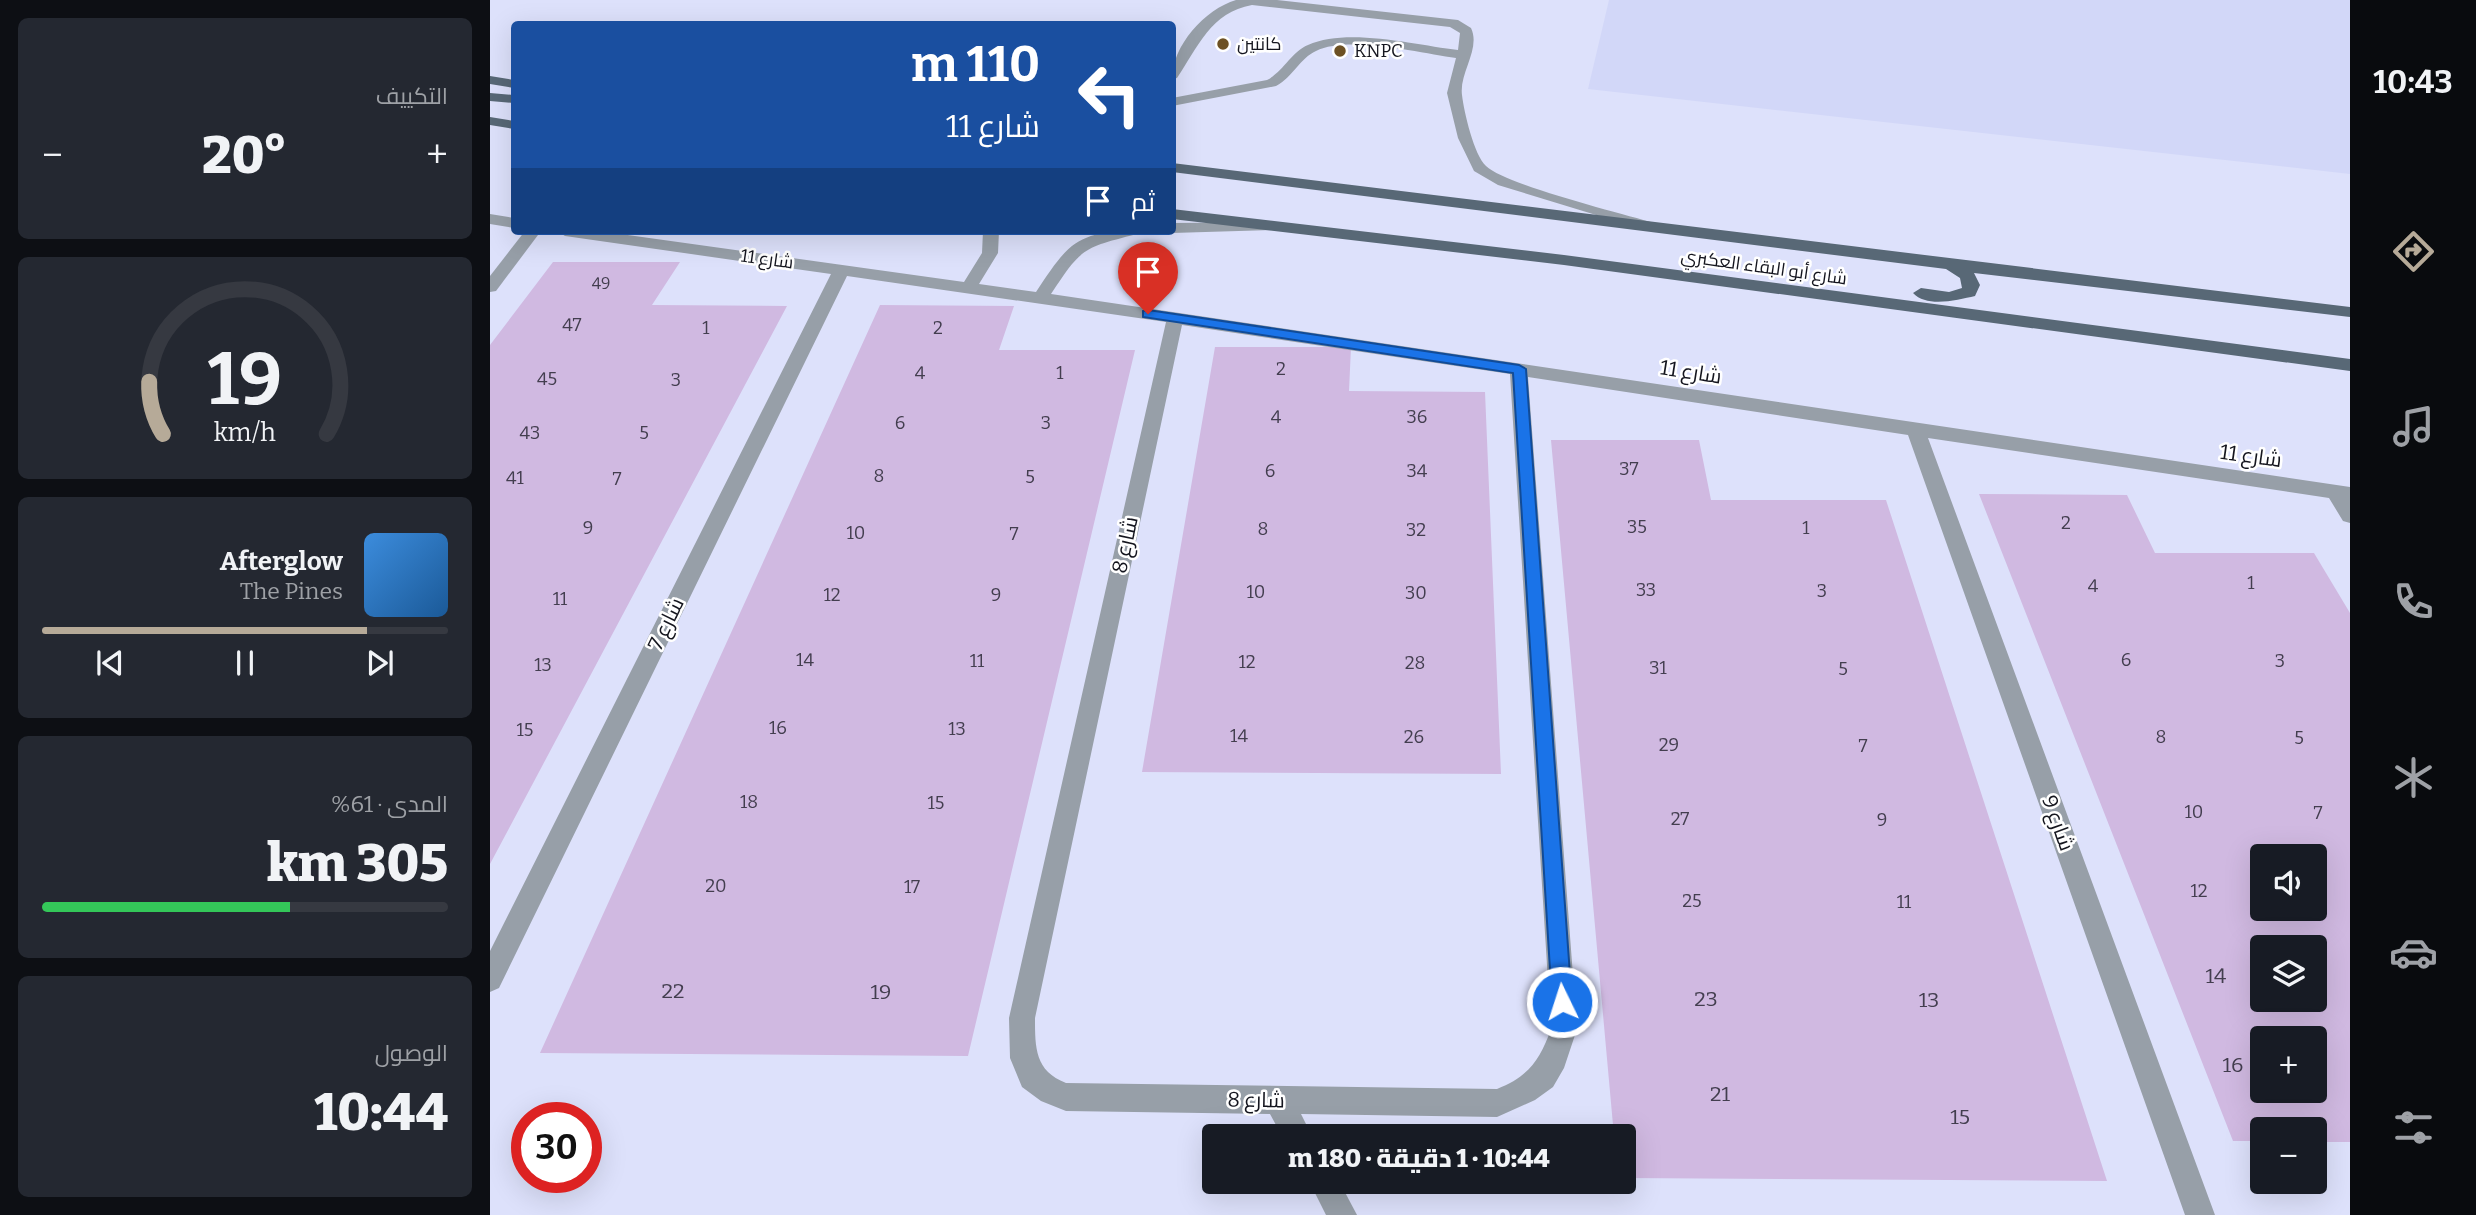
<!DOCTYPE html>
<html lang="ar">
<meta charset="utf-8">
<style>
:root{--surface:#171b24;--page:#242831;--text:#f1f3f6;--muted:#9ea1a6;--line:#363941;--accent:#b6aa98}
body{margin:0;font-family:Bitter,Cairo,serif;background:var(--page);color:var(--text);direction:rtl;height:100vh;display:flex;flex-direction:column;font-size:26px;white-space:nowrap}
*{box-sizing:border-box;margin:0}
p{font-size:23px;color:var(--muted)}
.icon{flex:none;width:38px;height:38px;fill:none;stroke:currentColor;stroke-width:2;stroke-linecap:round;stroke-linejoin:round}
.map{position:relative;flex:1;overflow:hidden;direction:ltr}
.panel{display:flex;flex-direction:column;gap:18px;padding:18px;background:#0d0f14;width:490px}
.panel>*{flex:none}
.hud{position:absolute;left:21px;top:21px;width:665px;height:214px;border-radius:7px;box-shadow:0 7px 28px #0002;direction:rtl;background:#1a4fa0;color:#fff;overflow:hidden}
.buttons{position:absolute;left:1760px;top:844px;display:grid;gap:14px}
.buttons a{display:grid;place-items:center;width:77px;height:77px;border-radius:7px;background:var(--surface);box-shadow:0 7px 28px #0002;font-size:35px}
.speed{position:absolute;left:21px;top:1102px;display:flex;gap:14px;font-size:35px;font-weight:700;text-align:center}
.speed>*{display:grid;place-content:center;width:91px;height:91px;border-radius:50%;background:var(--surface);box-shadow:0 7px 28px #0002;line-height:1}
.speed .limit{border:10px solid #d22;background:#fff;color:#111}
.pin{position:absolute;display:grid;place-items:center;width:60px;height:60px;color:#fff;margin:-72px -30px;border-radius:50% 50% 50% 0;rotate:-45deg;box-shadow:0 0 7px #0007}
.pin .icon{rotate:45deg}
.me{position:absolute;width:77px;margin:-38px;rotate:356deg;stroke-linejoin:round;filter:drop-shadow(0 0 5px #0008)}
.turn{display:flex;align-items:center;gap:24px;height:147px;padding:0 21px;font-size:32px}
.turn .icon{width:91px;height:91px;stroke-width:2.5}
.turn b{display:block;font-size:49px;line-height:60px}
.then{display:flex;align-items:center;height:66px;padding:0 21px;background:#0003;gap:14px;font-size:26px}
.big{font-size:52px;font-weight:800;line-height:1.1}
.panel .card{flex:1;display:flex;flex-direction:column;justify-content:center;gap:10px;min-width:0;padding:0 24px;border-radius:10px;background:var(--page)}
.panel .dial{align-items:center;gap:0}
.dial svg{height:182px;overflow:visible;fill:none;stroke:var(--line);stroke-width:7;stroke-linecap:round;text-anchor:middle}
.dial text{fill:var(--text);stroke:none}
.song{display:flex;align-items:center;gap:21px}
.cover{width:84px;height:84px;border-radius:10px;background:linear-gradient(135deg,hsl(210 70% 55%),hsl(210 70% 35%))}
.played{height:7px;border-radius:4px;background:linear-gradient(90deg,var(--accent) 80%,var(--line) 80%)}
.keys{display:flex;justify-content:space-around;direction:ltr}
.heat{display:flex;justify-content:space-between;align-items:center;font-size:38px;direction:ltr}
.charge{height:10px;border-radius:5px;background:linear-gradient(90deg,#34c759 61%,var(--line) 0)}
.trip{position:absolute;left:712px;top:1124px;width:434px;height:70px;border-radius:7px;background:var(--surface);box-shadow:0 7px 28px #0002;font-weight:800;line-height:70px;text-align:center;direction:rtl}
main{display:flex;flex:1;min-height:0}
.dock{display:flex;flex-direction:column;width:126px;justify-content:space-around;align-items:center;background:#090b0e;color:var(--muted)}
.dock .icon{width:49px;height:49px}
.dock .on{color:var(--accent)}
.dock b{font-size:32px;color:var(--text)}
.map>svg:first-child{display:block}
.built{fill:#d2d7f8}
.building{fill:#d0b9e1;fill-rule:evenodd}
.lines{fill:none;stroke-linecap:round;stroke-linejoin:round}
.minor{fill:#979fa8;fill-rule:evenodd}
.major{fill:#586876;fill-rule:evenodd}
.route{fill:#1a73e8;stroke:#114b97;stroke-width:2}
.poi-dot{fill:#6d5124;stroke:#fff;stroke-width:2.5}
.labels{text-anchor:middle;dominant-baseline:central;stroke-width:5;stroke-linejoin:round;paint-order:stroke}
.far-number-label{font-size:16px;fill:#433e4f}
.far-poi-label{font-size:18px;fill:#14151e;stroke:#fff;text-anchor:start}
.far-street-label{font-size:18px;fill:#14151e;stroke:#fff}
.number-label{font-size:18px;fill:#433e4f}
.street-label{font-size:21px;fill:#14151e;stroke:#fff}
.near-number-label{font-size:21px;fill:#433e4f}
</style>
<main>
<nav class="dock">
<b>10:43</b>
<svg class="icon on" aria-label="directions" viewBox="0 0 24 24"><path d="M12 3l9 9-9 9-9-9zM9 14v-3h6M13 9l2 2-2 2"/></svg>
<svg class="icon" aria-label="music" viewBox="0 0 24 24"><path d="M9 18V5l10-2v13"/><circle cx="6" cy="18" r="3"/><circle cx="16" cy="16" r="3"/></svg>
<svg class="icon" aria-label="phone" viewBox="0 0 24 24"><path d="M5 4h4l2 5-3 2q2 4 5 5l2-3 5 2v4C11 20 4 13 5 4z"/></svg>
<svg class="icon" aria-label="climate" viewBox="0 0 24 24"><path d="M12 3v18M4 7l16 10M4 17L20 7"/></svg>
<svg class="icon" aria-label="car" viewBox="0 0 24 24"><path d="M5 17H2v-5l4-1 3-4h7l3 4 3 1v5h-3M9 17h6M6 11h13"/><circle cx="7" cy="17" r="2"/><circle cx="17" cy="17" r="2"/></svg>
<svg class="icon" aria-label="filters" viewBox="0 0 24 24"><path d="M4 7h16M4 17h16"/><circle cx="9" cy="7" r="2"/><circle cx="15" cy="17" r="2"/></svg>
</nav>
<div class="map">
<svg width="1860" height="1215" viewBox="0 0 1860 1215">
<rect width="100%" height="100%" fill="#dde1fb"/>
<polygon class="built" points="1119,0 1860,0 1860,174 1098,89"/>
<g class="building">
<polygon points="63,262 190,262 162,305 297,306 0,864 0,345"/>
<polygon points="390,305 524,306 509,350 645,350 478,1056 50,1053"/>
<polygon points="725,347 861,347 859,391 995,392 1011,774 652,772"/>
<polygon points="1061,440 1209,440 1221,500 1396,500 1617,1181 1134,1178 1134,1136 1124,1136"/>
<path d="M1489 494 1637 495 1665 553H1824L1860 613V1142H1825V1129H1773V1141H1743ZM1773 856H1825V908H1773ZM1773 947H1825V999H1773ZM1773 1038H1825V1090H1773Z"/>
</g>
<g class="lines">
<g class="minor">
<path d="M746 0H787L968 20 981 28C991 49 969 73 972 95 974 112 984 155 996 166 1016 185 1130 213 1164 223L1166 226 1164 229H1152L1008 185 984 171 968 138 957 93 966 58C930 53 858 35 826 51 810 58 803 77 786 86L682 106V98L777 80C794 71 801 52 818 45 857 27 926 45 968 50L970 33 960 27 762 5C721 12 708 47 687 78L682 79C682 46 715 9 746 0Z"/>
<polygon points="0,214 24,218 24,228 0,224"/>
<polygon points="778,222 786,227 784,230 682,233 676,231 682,231 682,223"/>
<polygon points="35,231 51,231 6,291 0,292 0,276"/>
<path d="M67 231H109L474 282 492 253 493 231H509L508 253 489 284 546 292C579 242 587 231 649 231L647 234C593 248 592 247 561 294L1860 487V523L1853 521 1839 498 1438 438 1725 1215H1695L1418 435 1038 377 1087 1029 1074 1068 1063 1087 1045 1100 1007 1117 811 1114 822 1136H792L780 1114 576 1111 551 1101 532 1087 520 1058 519 1018 676 322 357 276 9 988 0 992V951L341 274 75 236ZM692 325 1020 374 1061 1029C1050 1060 1038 1077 1007 1089L576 1083C545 1071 545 1048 545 1018Z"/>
<polygon points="819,1181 849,1181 867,1215 836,1215"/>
</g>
<g class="major">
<polygon points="0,76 24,80 24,88 0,84"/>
<polygon points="0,93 24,95 24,103 0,101"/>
<polygon points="0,117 24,121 24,129 0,125"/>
<path d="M682 163 1860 307V317L1484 273 1490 285 1485 296C1467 300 1437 308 1423 293L1431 288 1459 292 1472 288 1470 278 1456 269 682 172Z"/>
<polygon points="682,209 1074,255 1860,359 1860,371 1074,265 682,219"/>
</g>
</g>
<polygon class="route" points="658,310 1029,365 1036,369 1082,1002 1079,1009 1072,1012 1065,1009 1062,1002 1023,373 653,317 653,311"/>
<g class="poi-dot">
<circle cx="733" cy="44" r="7"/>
<circle cx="850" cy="51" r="7"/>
</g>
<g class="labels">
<g class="far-number-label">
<text x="111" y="283">49</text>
</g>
<g class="far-poi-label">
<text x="747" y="44">كانتين</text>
<text x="864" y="51">KNPC</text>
</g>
<g class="far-street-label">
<text transform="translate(277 259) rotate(8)">شارع 11</text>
<text transform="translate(1274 267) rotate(8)">شارع أبو البقاء العكبري</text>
</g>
<g class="number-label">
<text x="82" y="325">47</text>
<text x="216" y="328">1</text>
<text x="448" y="328">2</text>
<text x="791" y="369">2</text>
<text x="430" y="373">4</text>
<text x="570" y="373">1</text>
<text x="57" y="379">45</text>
<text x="186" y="380">3</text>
<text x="786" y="417">4</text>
<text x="927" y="417">36</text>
<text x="410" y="423">6</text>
<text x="556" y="423">3</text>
<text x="40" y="433">43</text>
<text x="154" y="433">5</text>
<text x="1139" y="469">37</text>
<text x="780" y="471">6</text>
<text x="927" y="471">34</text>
<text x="389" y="476">8</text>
<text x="540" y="477">5</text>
<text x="25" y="478">41</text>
<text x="127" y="479">7</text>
<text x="1576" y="523">2</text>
<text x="1147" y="527">35</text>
<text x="98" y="528">9</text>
<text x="1316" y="528">1</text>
<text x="773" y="529">8</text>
<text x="926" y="530">32</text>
<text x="366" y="533">10</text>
<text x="524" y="534">7</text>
<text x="1761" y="583">1</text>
<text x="1603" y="586">4</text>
<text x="1156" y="590">33</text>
<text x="1332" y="591">3</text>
<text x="766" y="592">10</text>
<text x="926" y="593">30</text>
<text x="342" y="595">12</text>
<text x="506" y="595">9</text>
<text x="70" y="599">11</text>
<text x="315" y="660">14</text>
<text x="1636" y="660">6</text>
<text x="487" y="661">11</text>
<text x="1790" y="661">3</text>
<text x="757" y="662">12</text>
<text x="925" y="663">28</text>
<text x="53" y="665">13</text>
<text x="1168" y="668">31</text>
<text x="1353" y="669">5</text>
<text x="288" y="728">16</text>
<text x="467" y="729">13</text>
<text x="35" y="730">15</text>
<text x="749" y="736">14</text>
<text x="924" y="737">26</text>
<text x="1671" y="737">8</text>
<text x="1809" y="738">5</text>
<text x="1179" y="745">29</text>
<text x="1373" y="746">7</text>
<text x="259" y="802">18</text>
<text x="446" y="803">15</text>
<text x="1704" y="812">10</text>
<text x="1828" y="813">7</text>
<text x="1190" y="819">27</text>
<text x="1392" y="820">9</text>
<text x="226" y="886">20</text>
<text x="422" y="887">17</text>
<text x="1709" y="891">12</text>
<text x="1202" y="901">25</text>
<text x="1414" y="902">11</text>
</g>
<g class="street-label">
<text transform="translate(1201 372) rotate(9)">شارع 11</text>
<text transform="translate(1761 456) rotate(8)">شارع 11</text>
<text transform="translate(635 545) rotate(-78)">شارع 8</text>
<text transform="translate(176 624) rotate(-64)">شارع 7</text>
<text transform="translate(1568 823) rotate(70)">شارع 9</text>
<text transform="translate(766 1100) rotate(1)">شارع 8</text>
</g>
<g class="near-number-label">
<text x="1726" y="976">14</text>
<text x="183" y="991">22</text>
<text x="391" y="992">19</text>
<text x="1216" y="999">23</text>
<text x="1439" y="1000">13</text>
<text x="1743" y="1065">16</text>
<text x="1230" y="1094">21</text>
<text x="1470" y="1117">15</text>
</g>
</g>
</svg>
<div class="buttons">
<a><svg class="icon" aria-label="sound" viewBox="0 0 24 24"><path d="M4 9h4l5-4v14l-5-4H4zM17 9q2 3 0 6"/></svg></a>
<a><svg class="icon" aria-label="layers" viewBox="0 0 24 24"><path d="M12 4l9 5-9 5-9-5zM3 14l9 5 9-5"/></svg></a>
<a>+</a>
<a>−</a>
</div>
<div class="speed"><div class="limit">30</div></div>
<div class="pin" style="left:658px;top:314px;background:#d93025"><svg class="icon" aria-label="arrive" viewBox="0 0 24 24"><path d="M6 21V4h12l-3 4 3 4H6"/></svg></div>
<svg class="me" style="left:1072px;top:1002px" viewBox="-20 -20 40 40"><circle r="17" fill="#1a73e8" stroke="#fff" stroke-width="3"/><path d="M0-11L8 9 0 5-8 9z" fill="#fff"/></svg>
<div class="trip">10:44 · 1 دقيقة · 180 m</div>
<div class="hud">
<div class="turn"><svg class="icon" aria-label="left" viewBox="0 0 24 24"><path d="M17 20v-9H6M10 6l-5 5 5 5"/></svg><div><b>110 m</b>شارع 11</div></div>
<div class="then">ثم<svg class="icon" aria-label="arrive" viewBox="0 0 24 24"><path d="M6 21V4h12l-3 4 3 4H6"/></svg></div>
</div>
</div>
<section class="panel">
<div class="card"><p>التكييف</p>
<div class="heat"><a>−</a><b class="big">20°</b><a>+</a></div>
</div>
<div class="card dial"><svg viewBox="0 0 100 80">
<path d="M14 69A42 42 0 1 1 86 69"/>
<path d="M14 69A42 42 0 0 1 8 46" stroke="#b6aa98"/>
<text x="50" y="56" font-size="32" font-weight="700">19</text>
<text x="50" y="72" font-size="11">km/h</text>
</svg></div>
<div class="card">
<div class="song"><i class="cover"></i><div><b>Afterglow</b><p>The Pines</p></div></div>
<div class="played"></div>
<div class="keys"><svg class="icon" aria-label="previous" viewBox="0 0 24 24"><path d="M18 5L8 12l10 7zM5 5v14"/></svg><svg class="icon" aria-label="pause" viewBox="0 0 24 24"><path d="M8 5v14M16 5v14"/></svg><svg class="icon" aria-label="next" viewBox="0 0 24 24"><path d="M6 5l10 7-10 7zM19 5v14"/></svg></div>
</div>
<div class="card"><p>المدى · 61%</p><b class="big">305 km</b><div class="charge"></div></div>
<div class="card"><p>الوصول</p><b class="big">10:44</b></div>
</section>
</main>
